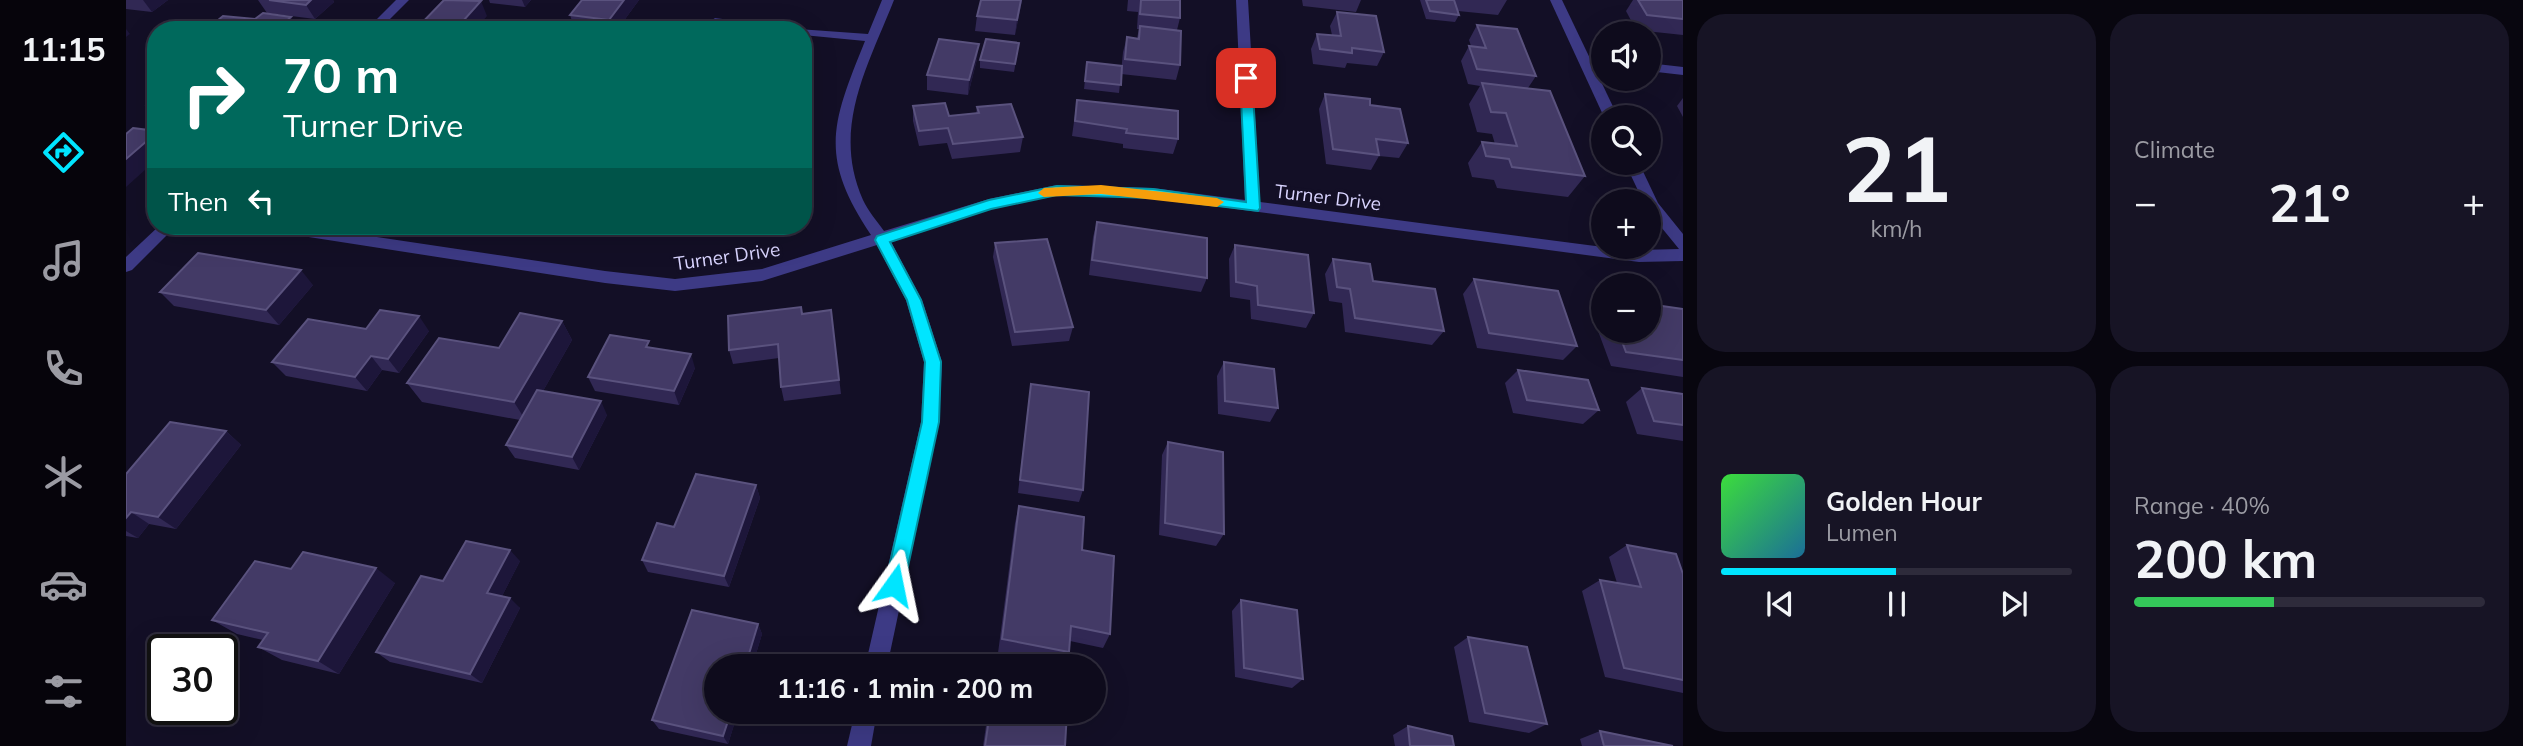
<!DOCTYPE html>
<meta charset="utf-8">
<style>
:root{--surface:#0e0b1c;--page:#171425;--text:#f1f3f6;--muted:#9b9ba3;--line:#2e2b3b;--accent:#00e5ff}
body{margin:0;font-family:Mulish,sans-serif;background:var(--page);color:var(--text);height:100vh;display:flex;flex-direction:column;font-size:26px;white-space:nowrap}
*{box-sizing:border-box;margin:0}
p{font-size:23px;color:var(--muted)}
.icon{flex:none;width:38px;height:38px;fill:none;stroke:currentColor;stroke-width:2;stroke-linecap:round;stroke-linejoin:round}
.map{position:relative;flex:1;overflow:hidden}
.drawer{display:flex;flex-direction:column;gap:14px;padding:14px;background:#08060f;width:840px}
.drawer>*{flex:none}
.guide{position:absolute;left:21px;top:21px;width:665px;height:214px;border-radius:28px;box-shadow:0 7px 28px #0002,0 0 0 2px var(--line);background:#00695c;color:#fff;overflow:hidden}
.buttons{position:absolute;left:1465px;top:21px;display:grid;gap:14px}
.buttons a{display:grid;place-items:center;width:70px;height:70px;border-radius:50%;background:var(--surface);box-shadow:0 7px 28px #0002,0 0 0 2px var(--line);font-size:35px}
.speed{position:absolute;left:21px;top:634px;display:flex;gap:14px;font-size:35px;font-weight:700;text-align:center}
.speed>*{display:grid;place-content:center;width:91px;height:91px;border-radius:50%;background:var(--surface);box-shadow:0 7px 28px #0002,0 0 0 2px var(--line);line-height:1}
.speed .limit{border:4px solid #111;border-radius:10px;background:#fff;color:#111}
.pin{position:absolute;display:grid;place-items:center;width:60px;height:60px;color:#fff;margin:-30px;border-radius:14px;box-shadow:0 4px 10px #0006}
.me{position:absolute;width:77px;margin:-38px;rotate:12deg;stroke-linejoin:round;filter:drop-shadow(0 0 5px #0008)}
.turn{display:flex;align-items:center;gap:24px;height:147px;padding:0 21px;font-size:32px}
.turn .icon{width:91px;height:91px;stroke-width:2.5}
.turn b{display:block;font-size:49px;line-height:60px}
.then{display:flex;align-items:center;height:66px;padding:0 21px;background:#0003;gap:14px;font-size:26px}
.big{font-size:52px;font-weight:700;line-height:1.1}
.drawer .card{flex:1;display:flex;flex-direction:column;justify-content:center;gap:10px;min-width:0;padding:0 24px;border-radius:28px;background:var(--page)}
.drawer .dial{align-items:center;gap:0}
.dial b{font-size:91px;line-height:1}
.song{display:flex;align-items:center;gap:21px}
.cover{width:84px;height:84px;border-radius:10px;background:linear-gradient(135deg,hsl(120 70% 55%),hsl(200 70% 35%))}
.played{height:7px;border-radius:4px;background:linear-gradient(90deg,var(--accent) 50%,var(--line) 50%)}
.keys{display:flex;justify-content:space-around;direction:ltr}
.heat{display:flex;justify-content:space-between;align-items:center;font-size:38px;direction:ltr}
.charge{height:10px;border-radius:5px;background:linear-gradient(90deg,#34c759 40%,var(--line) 0)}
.drawer .tiles{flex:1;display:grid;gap:14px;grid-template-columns:repeat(2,1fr)}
.trip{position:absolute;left:578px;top:654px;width:402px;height:70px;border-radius:35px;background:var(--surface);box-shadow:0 7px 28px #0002,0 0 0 2px var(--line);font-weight:700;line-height:70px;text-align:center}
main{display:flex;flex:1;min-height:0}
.dock{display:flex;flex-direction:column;width:126px;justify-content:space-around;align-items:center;background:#06040b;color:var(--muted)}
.dock .icon{width:49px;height:49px}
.dock .current{color:var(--accent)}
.dock b{font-size:32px;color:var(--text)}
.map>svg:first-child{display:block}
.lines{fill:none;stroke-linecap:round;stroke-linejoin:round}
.minor{fill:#3d3a85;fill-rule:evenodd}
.wall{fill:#312854}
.shaded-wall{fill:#1d163a}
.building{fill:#433a66;stroke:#5a527e;stroke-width:2}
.route{fill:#00e5ff;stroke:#0095a6;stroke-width:2}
.slow{fill:#f59e0b}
.labels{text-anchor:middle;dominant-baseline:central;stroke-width:7;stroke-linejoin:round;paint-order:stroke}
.street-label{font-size:19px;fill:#d9d4ff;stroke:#130f26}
</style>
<main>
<nav class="dock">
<b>11:15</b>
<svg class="icon current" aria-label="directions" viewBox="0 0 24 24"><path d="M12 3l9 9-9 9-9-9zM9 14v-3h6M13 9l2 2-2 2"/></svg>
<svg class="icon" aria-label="music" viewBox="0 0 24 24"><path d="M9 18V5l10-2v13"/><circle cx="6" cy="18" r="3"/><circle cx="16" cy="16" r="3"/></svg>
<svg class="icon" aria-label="phone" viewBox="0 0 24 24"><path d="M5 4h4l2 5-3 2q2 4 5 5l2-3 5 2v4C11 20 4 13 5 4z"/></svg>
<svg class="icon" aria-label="climate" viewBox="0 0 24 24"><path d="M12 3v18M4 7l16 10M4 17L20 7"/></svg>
<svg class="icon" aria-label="car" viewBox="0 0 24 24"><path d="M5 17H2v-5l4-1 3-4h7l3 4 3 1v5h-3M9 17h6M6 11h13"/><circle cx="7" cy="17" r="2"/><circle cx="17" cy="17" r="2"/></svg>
<svg class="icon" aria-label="filters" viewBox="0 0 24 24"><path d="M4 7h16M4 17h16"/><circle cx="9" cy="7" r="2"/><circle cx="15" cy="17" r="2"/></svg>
</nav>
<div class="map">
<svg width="1557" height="746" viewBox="0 0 1557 746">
<rect width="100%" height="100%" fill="#130f26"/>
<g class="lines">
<g class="minor">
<polygon points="270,0 283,0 253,30 240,30"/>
<path d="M756 0H768C742 66 705 128 737 200 742 211 751 221 758 231L863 199 931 185 1027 188 1119 200 1110 0H1122L1134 202 1477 247 1513 250 1553 249 1522 211V201H1517L1499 163H1513L1532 203 1557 234V261L1513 262 1027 198 931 195 865 209 764 240 796 300 816 362 813 422 761 667H739L795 422 798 362 780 300 751 245 636 281 549 291 479 283 144 231 136 226H177L479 271 549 279 636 269 745 235C692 156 706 123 739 41L677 35V30C657 30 597 33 583 22L589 18 672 29 742 34Z"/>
<polygon points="1424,0 1436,0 1492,117 1478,117"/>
<polygon points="1522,63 1557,67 1557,75 1522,71"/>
<polygon points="33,226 50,226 6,270 0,272 0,257"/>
<polygon points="729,712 751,712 745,746 721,746"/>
</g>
</g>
<g class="wall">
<polygon points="0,0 42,0 26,12 0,9"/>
<polygon points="132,0 207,0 208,2 189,19 141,13"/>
<polygon points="363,0 405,0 399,7 364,3"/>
<polygon points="456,0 513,0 491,30 449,30 444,15"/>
<polygon points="855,0 896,0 889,35 849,31 851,16"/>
<polygon points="1002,0 1054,0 1054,18 1051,30 1054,65 1050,80 995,74 993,93 958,89 961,62 995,73 997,52 1001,37 1011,38 1013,29 1011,29 1012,12 1001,11"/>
<polygon points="1176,0 1235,0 1230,12 1177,6"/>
<polygon points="1294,0 1381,0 1372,15 1332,11 1333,15 1329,22 1300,19"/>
<polygon points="1507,0 1557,0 1557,35 1510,30 1500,11"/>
<polygon points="1211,12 1258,52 1251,66 1221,63 1219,68 1187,64 1185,49 1191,34 1206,35 1204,26"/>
<polygon points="1351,25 1410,76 1402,88 1459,176 1442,197 1371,188 1368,180 1346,177 1342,163 1356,142 1369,144 1366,134 1351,132 1343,104 1354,86 1342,84 1335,61 1343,46 1345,46 1343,40"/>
<polygon points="892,50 888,72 854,68 854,60"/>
<polygon points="851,59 842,95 801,90 801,75"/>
<polygon points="1199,94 1244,105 1282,143 1273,158 1253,156 1245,170 1200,164 1193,109"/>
<polygon points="30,97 30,115 21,105"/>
<polygon points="1557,98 1557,117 1551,106"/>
<polygon points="951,100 1052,139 1047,154 997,148 997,144 946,136"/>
<polygon points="787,106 823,116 850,114 851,107 897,137 894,152 826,159 821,143 793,146 787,121"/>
<polygon points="971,222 1081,278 1075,292 963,275 967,237"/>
<polygon points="869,243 947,327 943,341 886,346 867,257"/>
<polygon points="1109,245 1188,313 1180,328 1125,319 1124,300 1104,297 1103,259"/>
<polygon points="1207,259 1247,281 1318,331 1306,345 1219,332 1216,303 1203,301 1199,274"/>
<polygon points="1348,279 1451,346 1437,360 1351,348 1337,294"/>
<polygon points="187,285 153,325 48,306 34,292"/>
<polygon points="1477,300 1477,331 1522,331 1557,309 1557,377 1485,366 1465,312"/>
<polygon points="705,310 715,394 658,401 655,387 653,358 607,364 603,350 676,314"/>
<polygon points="436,321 446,340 417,391 481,415 453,470 389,458 380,445 394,420 296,402 281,383 373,348"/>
<polygon points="240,329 303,331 273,373 256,370 241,391 160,376 146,362"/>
<polygon points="526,347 569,368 553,405 469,391 462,377"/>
<polygon points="1098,362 1152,408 1144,422 1092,414 1091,376"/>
<polygon points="1392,370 1473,410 1457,424 1387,413 1379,383"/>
<polygon points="905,384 957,490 953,502 892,493 903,397"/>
<polygon points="1516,388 1557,394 1557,441 1511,434 1500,402"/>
<polygon points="100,431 115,445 50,529 23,524 12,538 0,536 0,474"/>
<polygon points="1042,442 1098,534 1090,546 1033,535 1036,455"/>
<polygon points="630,485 634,498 603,587 522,572 516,560 548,527"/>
<polygon points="893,506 956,550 984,634 977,648 944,641 943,652 937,665 872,653 889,523"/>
<polygon points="1501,545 1557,574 1557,693 1479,677 1456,591 1474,580 1491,583 1483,557"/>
<polygon points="394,561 376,596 394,608 356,683 264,662 250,652 317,581"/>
<polygon points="165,569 269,583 213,674 156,660 132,647 137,640 111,634 86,620"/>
<polygon points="1115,600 1177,679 1166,688 1109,677 1106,611"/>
<polygon points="566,610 632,624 636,634 626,667 590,667 590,712 612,712 602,744 533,729 526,720"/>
<polygon points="1342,637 1421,724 1403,733 1343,722 1328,647"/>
<polygon points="862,712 941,712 939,746 857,746"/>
<polygon points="1282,726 1328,746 1269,746 1267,735"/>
<polygon points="1474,731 1547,746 1456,746 1454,739"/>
</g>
<g class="shaded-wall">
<polygon points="17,0 42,0 26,12"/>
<polygon points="185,0 207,0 208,2 189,19 180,5"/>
<polygon points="396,0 405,0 399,7"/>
<polygon points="498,0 513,0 491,30 486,30 483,20"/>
<polygon points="895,0 896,0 889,35 891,20"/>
<polygon points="355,1 361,16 349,30 329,30"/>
<polygon points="165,17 173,30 150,30"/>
<polygon points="0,29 4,34 0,37"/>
<polygon points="853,44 851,59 842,95 843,80"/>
<polygon points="30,133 30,160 0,187 0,159"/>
<polygon points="539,226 566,226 540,230"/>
<polygon points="175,270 187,285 153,325 140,310"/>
<polygon points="293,316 303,331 273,373 262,359"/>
<polygon points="436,321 446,340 400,421 388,402"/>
<polygon points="565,354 569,368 553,405 548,391"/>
<polygon points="245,356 256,370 241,391 229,377"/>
<polygon points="475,401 481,415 453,470 446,457"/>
<polygon points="100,431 115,445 50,529 32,517"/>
<polygon points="630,485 634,498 603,587 598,576"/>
<polygon points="5,512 23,524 12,538 0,531 0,518"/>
<polygon points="384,550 394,561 372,604 361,593"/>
<polygon points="250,568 269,583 213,674 192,661"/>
<polygon points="384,598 394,608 356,683 344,674"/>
<polygon points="632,624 636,634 626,667 619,667"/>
<polygon points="605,712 612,712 602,744 597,736"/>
</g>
<g class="building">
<polygon points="143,0 185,0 180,5"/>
<polygon points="318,0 355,1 329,30 289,30"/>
<polygon points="456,0 498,0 483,20 444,15"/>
<polygon points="855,0 895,0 891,20 851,16"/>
<polygon points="1015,0 1054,0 1054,18 1014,14"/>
<polygon points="1300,0 1328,0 1333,15 1304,11"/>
<polygon points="1512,0 1557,0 1557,19 1521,15"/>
<polygon points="1211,12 1250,16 1258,52 1226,48 1226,53 1194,49 1191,34 1215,36"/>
<polygon points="137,13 165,17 150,30 120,29 80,30 97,16 129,19"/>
<polygon points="1351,25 1391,29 1410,76 1351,69 1343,46 1360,48"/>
<polygon points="1014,26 1055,31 1054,65 999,59 1001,37 1013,39"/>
<polygon points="813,39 853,44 843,80 801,75"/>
<polygon points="860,39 893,43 889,64 854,60"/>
<polygon points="961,62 996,66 995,85 959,81"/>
<polygon points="1356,83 1424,91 1459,176 1386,167 1383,159 1360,156 1356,142 1391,146 1380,113 1365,112"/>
<polygon points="1199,94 1244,99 1244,105 1274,109 1282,143 1250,139 1253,155 1207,149"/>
<polygon points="30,97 30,106 21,105"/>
<polygon points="951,100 1052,111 1052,139 1000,133 1001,129 949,121"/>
<polygon points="819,103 823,116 853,113 851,107 885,104 897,137 827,144 822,128 793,131 787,106"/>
<polygon points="7,128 30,131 30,133 0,159 0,134"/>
<polygon points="971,222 1081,238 1081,278 966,260"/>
<polygon points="921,239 947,327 889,332 869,243"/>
<polygon points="1109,245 1182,255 1188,313 1132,305 1131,286 1110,282"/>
<polygon points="72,253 175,270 140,310 34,292"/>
<polygon points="1207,259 1244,264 1247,281 1309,289 1318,331 1229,318 1224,289 1211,287"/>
<polygon points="1348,279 1432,291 1451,346 1363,333"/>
<polygon points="1522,304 1557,309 1557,360 1500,352 1492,331 1522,331"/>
<polygon points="675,307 676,314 705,310 713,380 655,387 652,344 603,350 602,316"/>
<polygon points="254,310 293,316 262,359 245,356 229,377 146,362 182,319 240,329"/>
<polygon points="394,313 436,321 388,402 281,383 313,338 373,348"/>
<polygon points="484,335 523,341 520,347 565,354 548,391 462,377"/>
<polygon points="1098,362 1148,369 1152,408 1099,401"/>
<polygon points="1392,370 1462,380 1473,410 1401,400"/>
<polygon points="905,384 963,392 957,490 894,480"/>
<polygon points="1516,388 1557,394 1557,425 1528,421"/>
<polygon points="411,390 475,401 446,457 380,445"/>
<polygon points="44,422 100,431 32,517 5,512 0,518 0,474"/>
<polygon points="1042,442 1097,452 1098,534 1039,523"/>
<polygon points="570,474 630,485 598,576 516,560 531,523 548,527"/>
<polygon points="893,506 958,517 956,550 988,556 984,634 945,626 943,652 876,639"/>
<polygon points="340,541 384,550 361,593 384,598 344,674 250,652 295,576 317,581"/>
<polygon points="1501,545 1550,554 1557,574 1557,680 1498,668 1474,580 1515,587"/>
<polygon points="177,552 250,568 192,661 132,647 142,633 86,620 129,561 165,569"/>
<polygon points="1115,600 1171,610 1177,679 1118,668"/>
<polygon points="566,610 632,624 619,667 590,667 590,712 605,712 597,736 526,720"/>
<polygon points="1342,637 1401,647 1421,724 1359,713"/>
<polygon points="864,712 941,712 939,746 859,746"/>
<polygon points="1282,726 1326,736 1328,746 1284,746"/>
<polygon points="1474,731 1547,746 1478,746"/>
</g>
<polygon class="route" points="1120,74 1126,78 1134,208 1132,211 1027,198 931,195 865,209 764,242 795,300 815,362 813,422 778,585 775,591 768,594 762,591 759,585 796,422 799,362 781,300 749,240 751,236 863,200 931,186 1027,189 1120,202 1114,78"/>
<polygon class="slow" points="975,185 1091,198 1098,202 1091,207 975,194 918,197 912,193 918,188"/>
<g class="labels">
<g class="street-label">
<text transform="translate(1202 197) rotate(7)">Turner Drive</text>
<text transform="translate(601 256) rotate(-8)">Turner Drive</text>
</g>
</g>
</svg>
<div class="buttons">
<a><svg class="icon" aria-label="sound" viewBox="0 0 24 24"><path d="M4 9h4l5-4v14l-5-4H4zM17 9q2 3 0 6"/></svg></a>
<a><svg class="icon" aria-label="search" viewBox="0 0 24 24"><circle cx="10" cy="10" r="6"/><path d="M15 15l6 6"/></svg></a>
<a>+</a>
<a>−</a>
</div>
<div class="speed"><div class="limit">30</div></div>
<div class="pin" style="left:1120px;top:78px;background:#d93025"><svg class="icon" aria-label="arrive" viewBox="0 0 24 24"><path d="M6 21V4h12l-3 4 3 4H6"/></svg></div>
<svg class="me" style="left:768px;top:585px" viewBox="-20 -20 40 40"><path d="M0-17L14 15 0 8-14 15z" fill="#00e5ff" stroke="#fff" stroke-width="4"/></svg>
<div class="trip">11:16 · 1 min · 200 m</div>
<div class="guide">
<div class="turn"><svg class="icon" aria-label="right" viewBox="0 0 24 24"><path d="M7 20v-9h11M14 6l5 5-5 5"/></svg><div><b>70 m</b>Turner Drive</div></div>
<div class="then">Then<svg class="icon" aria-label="left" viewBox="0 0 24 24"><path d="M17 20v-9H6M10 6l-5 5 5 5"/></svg></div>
</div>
</div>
<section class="drawer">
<div class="tiles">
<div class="card dial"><b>21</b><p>km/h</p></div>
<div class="card"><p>Climate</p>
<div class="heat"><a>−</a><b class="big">21°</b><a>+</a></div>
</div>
<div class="card">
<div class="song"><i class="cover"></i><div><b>Golden Hour</b><p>Lumen</p></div></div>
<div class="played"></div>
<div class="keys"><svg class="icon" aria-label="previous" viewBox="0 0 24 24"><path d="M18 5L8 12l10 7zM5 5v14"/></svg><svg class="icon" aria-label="pause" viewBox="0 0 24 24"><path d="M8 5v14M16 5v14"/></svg><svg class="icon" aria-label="next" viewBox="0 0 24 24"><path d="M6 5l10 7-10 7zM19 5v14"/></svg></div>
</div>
<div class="card"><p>Range · 40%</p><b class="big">200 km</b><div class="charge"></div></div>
</div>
</section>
</main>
